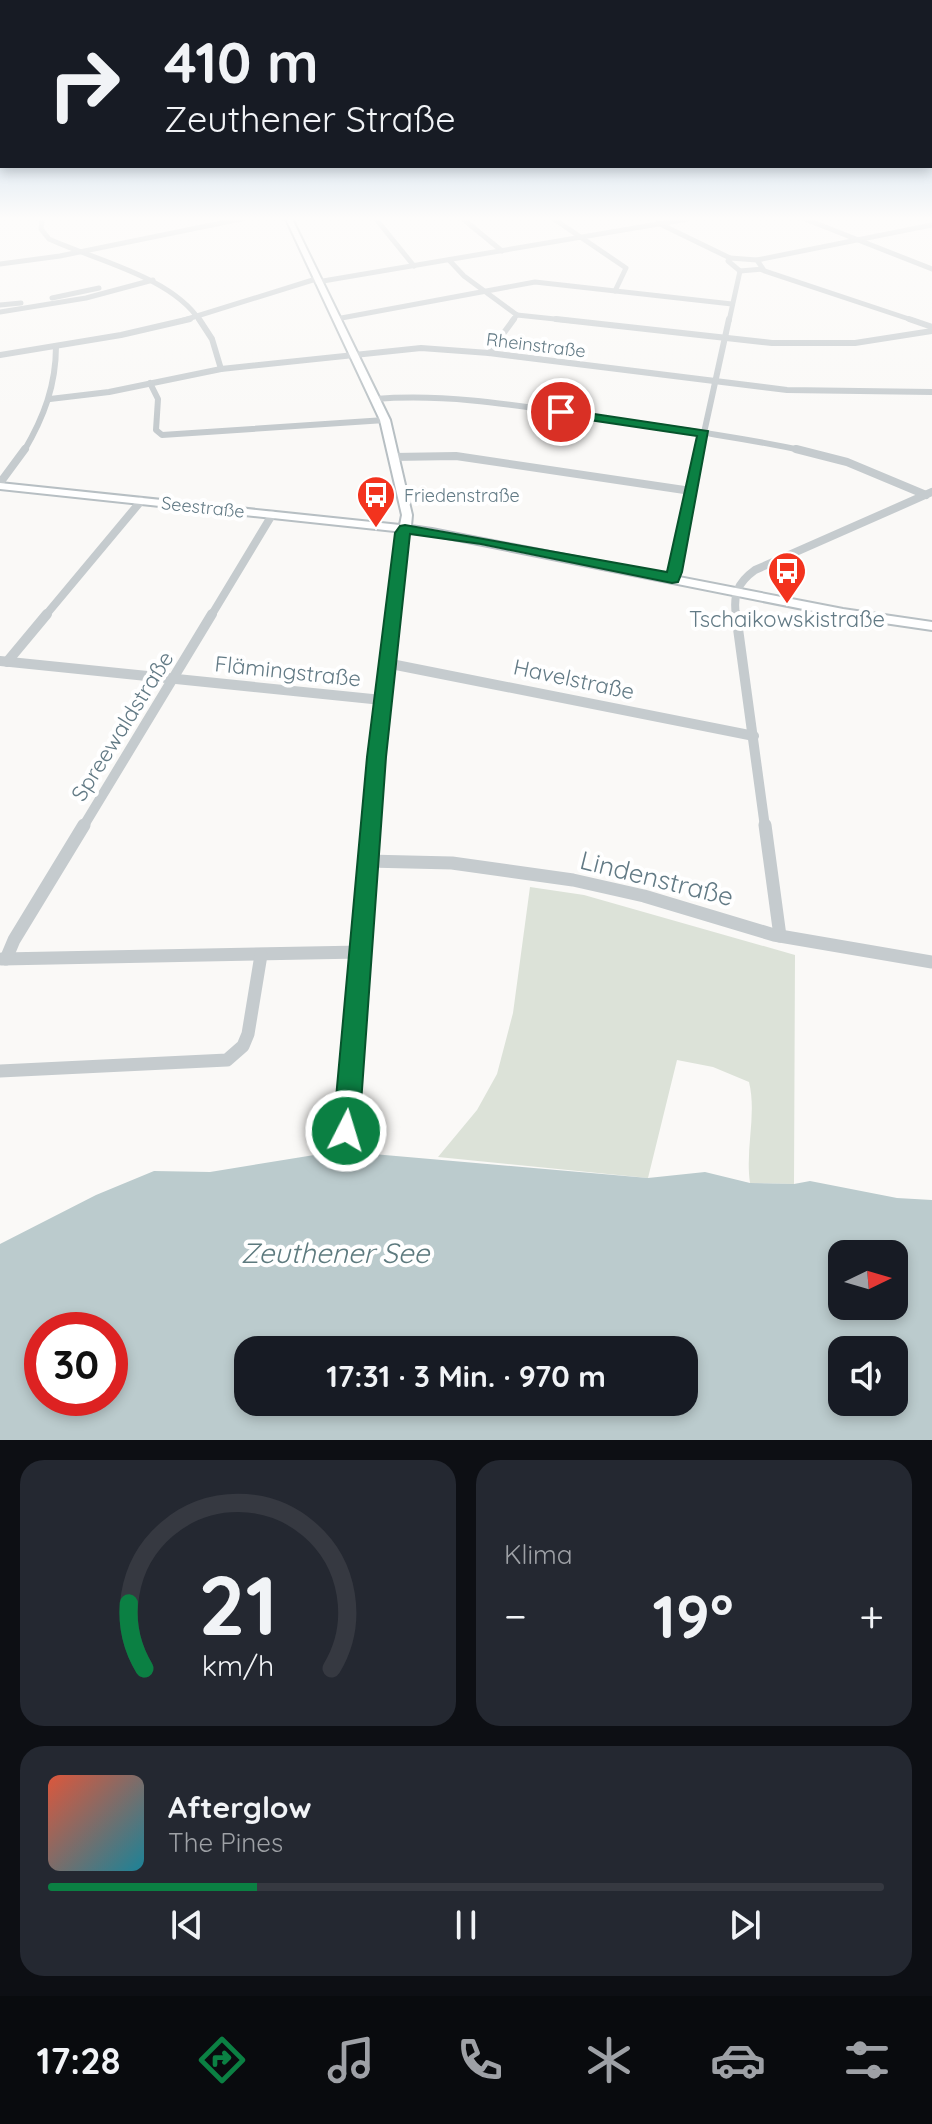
<!DOCTYPE html>
<html lang="de">
<meta charset="utf-8">
<style>
:root{--surface:#171b24;--page:#242831;--text:#f1f3f6;--muted:#9ea1a6;--line:#363941;--accent:#0b8043}
body{margin:0;font-family:Quicksand,sans-serif;background:var(--page);color:var(--text);height:100vh;display:flex;flex-direction:column;font-size:30px;white-space:nowrap}
*{box-sizing:border-box;margin:0}
p{font-size:26px;color:var(--muted)}
.icon{flex:none;width:44px;height:44px;fill:none;stroke:currentColor;stroke-width:2;stroke-linecap:round;stroke-linejoin:round}
.map{position:relative;height:1440px;overflow:hidden}
.sheet{display:flex;flex-direction:column;gap:20px;padding:20px;background:#0d0f14;flex:1}
.sheet>*{flex:none}
.hud{position:absolute;left:0px;top:0px;width:932px;height:168px;box-shadow:0 4px 12px #0003;background:#171b24;color:var(--text);overflow:hidden}
.needle{width:52px;rotate:85deg}
.controls{position:absolute;left:828px;top:1240px;display:grid;gap:16px}
.controls a{display:grid;place-items:center;width:80px;height:80px;border-radius:16px;background:var(--surface);box-shadow:0 4px 12px #0003;font-size:40px}
.speed{position:absolute;left:24px;top:1312px;display:flex;gap:16px;font-size:40px;font-weight:700;text-align:center}
.speed>*{display:grid;place-content:center;width:104px;height:104px;border-radius:50%;background:var(--surface);box-shadow:0 4px 12px #0003;line-height:1}
.speed .limit{border:12px solid #d22;background:#fff;color:#111}
.pin{position:absolute;display:grid;place-items:center;width:68px;height:68px;color:#fff;margin:-34px;border:4px solid #fff;border-radius:50%;box-shadow:0 2px 8px #0007}
.me{position:absolute;width:88px;margin:-44px;rotate:5deg;stroke-linejoin:round;filter:drop-shadow(0 0 6px #0008)}
.turn{display:flex;align-items:center;gap:28px;height:168px;padding:0 32px;font-size:36px}
.turn .icon{width:104px;height:104px;stroke-width:2.5}
.turn b{display:block;font-size:56px;line-height:68px}
.big{font-size:60px;font-weight:700;line-height:1.1}
.sheet .widget{flex:1;display:flex;flex-direction:column;justify-content:center;gap:12px;min-width:0;padding:0 28px;border-radius:24px;background:var(--page)}
.sheet .dial{align-items:center;gap:0}
.dial svg{height:208px;overflow:visible;fill:none;stroke:var(--line);stroke-width:7;stroke-linecap:round;text-anchor:middle}
.dial text{fill:var(--text);stroke:none}
.song{display:flex;align-items:center;gap:24px}
.cover{width:96px;height:96px;border-radius:12px;background:linear-gradient(135deg,hsl(10 70% 55%),hsl(190 70% 35%))}
.played{height:8px;border-radius:4px;background:linear-gradient(90deg,var(--accent) 25%,var(--line) 25%)}
.keys{display:flex;justify-content:space-around;direction:ltr}
.heat{display:flex;justify-content:space-between;align-items:center;font-size:44px;direction:ltr}
.sheet .tiles{flex:1;display:grid;gap:20px;grid-template-columns:1fr 1fr}
.widget:last-child{grid-column:span 2}
.trip{position:absolute;left:234px;top:1336px;width:464px;height:80px;border-radius:24px;background:var(--surface);box-shadow:0 4px 12px #0003;font-weight:700;line-height:80px;text-align:center}
.menu{display:flex;height:128px;justify-content:space-around;align-items:center;background:#090b0e;color:var(--muted)}
.menu .icon{width:56px;height:56px}
.menu .active{color:var(--accent)}
.menu b{font-size:36px;color:var(--text)}
.map>svg:first-child{display:block}
.green{fill:#dce2d8}
.water{fill:#bbcbcd;fill-rule:evenodd}
.lines{fill:none;stroke-linecap:round;stroke-linejoin:round}
.secondary-casing{stroke:#b7bfc3;stroke-width:4}
.street-far5{stroke:#c5cbce;stroke-width:5}
.street-far4{stroke:#c5cbce;stroke-width:6}
.street-far3{stroke:#c5cbce;stroke-width:8}
.street-far2{stroke:#c5cbce;stroke-width:10}
.street-far1{stroke:#c5cbce;stroke-width:13}
.street{stroke:#c5cbce;stroke-width:16}
.secondary{fill:#fff;fill-rule:evenodd}
.route{fill:#0b8043;stroke:#07532c;stroke-width:2}
.labels{text-anchor:middle;dominant-baseline:central;stroke-width:8;stroke-linejoin:round;paint-order:stroke}
.far-street-label{font-size:18px;fill:#627a85;stroke:#fff}
.far-poi-label{font-size:18px;fill:#627a85;stroke:#fff;text-anchor:start}
.poi-label{font-size:22px;fill:#627a85;stroke:#fff}
.street-label{font-size:22px;fill:#627a85;stroke:#fff}
.near-street-label{font-size:26px;fill:#627a85;stroke:#fff}
.near-water-label{font-size:28px;font-style:italic;fill:#5d7a7e;stroke:#fff}
</style>
<div class="map">
<svg width="932" height="1440" viewBox="0 0 932 1440">
<rect width="100%" height="100%" fill="#faf9f7"/>
<path class="green" d="M530 887 584 895 795 955 794 1184 750 1183C745 1148 757 1115 749 1082L713 1067 677 1060 648 1178 438 1157 477 1110 497 1074 513 1013Z"/>
<path class="water" d="M339 1151 648 1178 705 1172 750 1183 794 1184 810 1181 897 1198 932 1200V1440H0V1244L96 1195 154 1171 210 1172ZM842 1254H894V1306H842ZM42 1330H110V1398H42ZM248 1350H684V1402H248ZM842 1350H894V1402H842Z"/>
<g class="lines">
<defs>
<polygon id="secondary" points="286,219 292,219 390,420 412,515 411,526 432,529 843,609 932,622 932,630 843,617 432,535 0,489 0,483 400,525 402,515 380,420"/>
</defs>
<use href="#secondary" class="secondary-casing"/>
<g class="street-far5">
<path d="M42 219 41 229 49 239C95 260 172 277 200 321"/>
<polyline points="376,219 414,266"/>
<polyline points="463,219 502,251"/>
<polyline points="554,219 626,268 615,291"/>
<polyline points="805,219 932,269"/>
<polyline points="658,223 730,258"/>
<polygon points="730,258 757,260 763,269 740,271 728,261"/>
<polyline points="449,260 464,276 517,315"/>
<polyline points="757,260 932,225"/>
<polyline points="0,264 60,256 241,219"/>
<polyline points="762,270 915,321"/>
<polyline points="317,282 688,219"/>
<polyline points="52,298 99,288"/>
<polyline points="0,305 21,303"/>
<polyline points="0,312 86,298 153,280"/>
<polyline points="517,315 574,321"/>
<polyline points="336,319 535,282 732,304"/>
<polyline points="181,321 316,279"/>
<polyline points="512,321 517,315"/>
<polyline points="729,321 740,271"/>
</g>
<g class="street-far4">
<polyline points="199,319 212,339 221,369"/>
<polyline points="556,319 772,343 855,343 932,331"/>
<polyline points="909,319 932,327"/>
<polyline points="489,353 514,319"/>
<polyline points="0,355 121,335 190,319"/>
<polyline points="150,383 158,399 156,430 162,435 385,420"/>
<polyline points="50,399 109,392 221,369 421,348 489,353 787,390 932,392"/>
<path d="M375 399C449 393 520 406 594 417 664 427 735 436 805 451"/>
<path d="M24 451C44 417 56 385 56 346"/>
<polyline points="700,451 729,319"/>
</g>
<g class="street-far3">
<polyline points="796,449 847,462 926,495"/>
<polyline points="393,457 456,456 691,491"/>
<polyline points="0,483 25,449"/>
<polyline points="672,578 701,449"/>
<polyline points="45,616 141,501"/>
<polyline points="211,616 272,515"/>
<polyline points="393,616 405,529"/>
<path d="M736 616C733 595 737 583 755 570L932 492"/>
</g>
<g class="street-far2">
<polyline points="736,614 765,827"/>
<polyline points="0,661 382,700"/>
<polyline points="7,662 47,614"/>
<polyline points="386,663 754,736"/>
<polyline points="83,827 212,614"/>
<polyline points="370,827 393,614"/>
</g>
<g class="street-far1">
<polyline points="765,825 780,936"/>
<polyline points="367,861 452,863 573,880 644,896 774,935 932,962"/>
<polyline points="2,959 361,952"/>
<polyline points="6,959 14,940 84,825"/>
<polyline points="0,1071 227,1060 243,1046 248,1034 261,955"/>
<polyline points="349,1097 370,825"/>
</g>
<polyline class="street" points="346,1131 349,1095"/>
<use href="#secondary" class="secondary"/>
</g>
<linearGradient id="sky" x2="0" y2="1"><stop stop-color="#96bddd"/><stop offset="0.52" stop-color="#fdfcfb"/><stop offset="1" stop-color="#fdfcfb" stop-opacity="0"/></linearGradient>
<rect width="932" height="420" fill="url(#sky)"/>
<polygon class="route" points="561,409 708,431 682,572 678,582 672,583 481,544 410,534 386,757 359,1131 355,1140 346,1144 337,1140 333,1131 367,757 395,533 400,526 405,525 667,572 697,436 556,415 555,412"/>
<defs>
<symbol id="bus-pin" viewBox="-11 -11 22 30"><path d="M0 17L-7.5 6A9.5 9.5 0 1 1 7.5 6Z" fill="#f3331e" stroke="#fff"/><path d="M-5-6H5V4H4V6H2V4H-2V6H-4V4H-5ZM-3.5-4V0h7V-4ZM-3.5 1.2v1.5H-2V1.2ZM2 1.2v1.5H3.5V1.2Z" fill="#fff"/></symbol>
</defs>
<g fill-rule="evenodd">
<use href="#bus-pin" x="354" y="473" width="44" height="60"/>
<use href="#bus-pin" x="765" y="549" width="44" height="60"/>
</g>
<g class="labels">
<g class="far-street-label">
<text transform="translate(536 345) rotate(7)">Rheinstraße</text>
<text transform="translate(203 507) rotate(6)">Seestraße</text>
</g>
<g class="far-poi-label">
<text x="404" y="495">Friedenstraße</text>
</g>
<g class="poi-label">
<text x="787" y="619">Tschaikowskistraße</text>
</g>
<g class="street-label">
<text transform="translate(288 671) rotate(6)">Flämingstraße</text>
<text transform="translate(574 679) rotate(12)">Havelstraße</text>
<text transform="translate(122 726) rotate(-58)">Spreewaldstraße</text>
</g>
<g class="near-street-label">
<text transform="translate(657 878) rotate(14)">Lindenstraße</text>
</g>
<g class="near-water-label">
<text x="335" y="1252">Zeuthener See</text>
</g>
</g>
</svg>
<div class="controls">
<a><svg class="needle" viewBox="-14 -14 28 28"><path d="M0-13l5 13h-10z" fill="#e53935"/><path d="M0 13l5-13h-10z" fill="#9ea1a6"/></svg></a>
<a><svg class="icon" aria-label="sound" viewBox="0 0 24 24"><path d="M4 9h4l5-4v14l-5-4H4zM17 9q2 3 0 6"/></svg></a>
</div>
<div class="speed"><div class="limit">30</div></div>
<div class="pin" style="left:561px;top:412px;background:#d93025"><svg class="icon" aria-label="arrive" viewBox="0 0 24 24"><path d="M6 21V4h12l-3 4 3 4H6"/></svg></div>
<svg class="me" style="left:346px;top:1131px" viewBox="-20 -20 40 40"><circle r="17" fill="#0b8043" stroke="#fff" stroke-width="3"/><path d="M0-11L8 9 0 5-8 9z" fill="#fff"/></svg>
<div class="trip">17:31 · 3 Min. · 970 m</div>
<div class="hud">
<div class="turn"><svg class="icon" aria-label="right" viewBox="0 0 24 24"><path d="M7 20v-9h11M14 6l5 5-5 5"/></svg><div><b>410 m</b>Zeuthener Straße</div></div>
</div>
</div>
<section class="sheet">
<div class="tiles">
<div class="widget dial"><svg viewBox="0 0 100 80">
<path d="M14 69A42 42 0 1 1 86 69"/>
<path d="M14 69A42 42 0 0 1 8 44" stroke="#0b8043"/>
<text x="50" y="56" font-size="32" font-weight="700">21</text>
<text x="50" y="72" font-size="11">km/h</text>
</svg></div>
<div class="widget"><p>Klima</p>
<div class="heat"><a>−</a><b class="big">19°</b><a>+</a></div>
</div>
<div class="widget">
<div class="song"><i class="cover"></i><div><b>Afterglow</b><p>The Pines</p></div></div>
<div class="played"></div>
<div class="keys"><svg class="icon" aria-label="previous" viewBox="0 0 24 24"><path d="M18 5L8 12l10 7zM5 5v14"/></svg><svg class="icon" aria-label="pause" viewBox="0 0 24 24"><path d="M8 5v14M16 5v14"/></svg><svg class="icon" aria-label="next" viewBox="0 0 24 24"><path d="M6 5l10 7-10 7zM19 5v14"/></svg></div>
</div>
</div>
</section>
<nav class="menu">
<b>17:28</b>
<svg class="icon active" aria-label="directions" viewBox="0 0 24 24"><path d="M12 3l9 9-9 9-9-9zM9 14v-3h6M13 9l2 2-2 2"/></svg>
<svg class="icon" aria-label="music" viewBox="0 0 24 24"><path d="M9 18V5l10-2v13"/><circle cx="6" cy="18" r="3"/><circle cx="16" cy="16" r="3"/></svg>
<svg class="icon" aria-label="phone" viewBox="0 0 24 24"><path d="M5 4h4l2 5-3 2q2 4 5 5l2-3 5 2v4C11 20 4 13 5 4z"/></svg>
<svg class="icon" aria-label="climate" viewBox="0 0 24 24"><path d="M12 3v18M4 7l16 10M4 17L20 7"/></svg>
<svg class="icon" aria-label="car" viewBox="0 0 24 24"><path d="M5 17H2v-5l4-1 3-4h7l3 4 3 1v5h-3M9 17h6M6 11h13"/><circle cx="7" cy="17" r="2"/><circle cx="17" cy="17" r="2"/></svg>
<svg class="icon" aria-label="filters" viewBox="0 0 24 24"><path d="M4 7h16M4 17h16"/><circle cx="9" cy="7" r="2"/><circle cx="15" cy="17" r="2"/></svg>
</nav>
